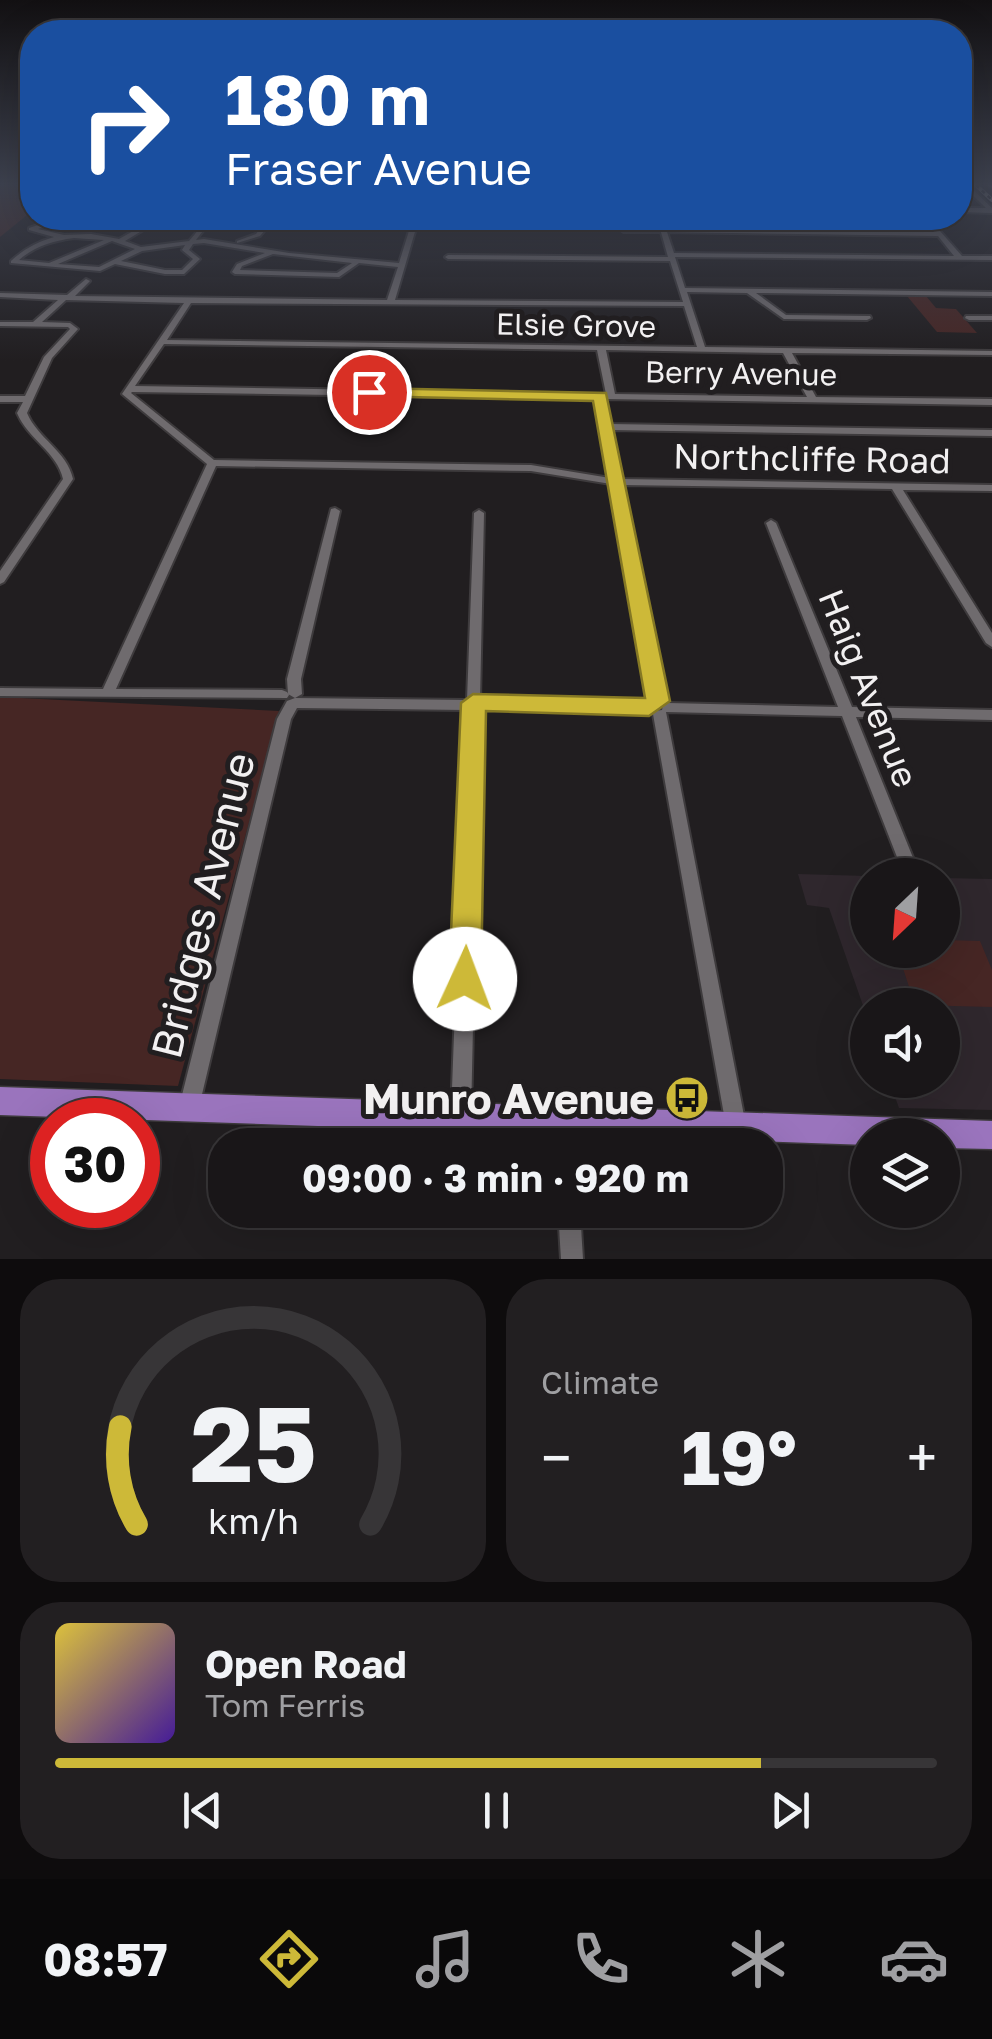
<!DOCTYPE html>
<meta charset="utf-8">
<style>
:root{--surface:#191618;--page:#221f21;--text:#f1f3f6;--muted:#9f9fa2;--line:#373537;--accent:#cdb938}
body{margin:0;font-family:"Golos Text",sans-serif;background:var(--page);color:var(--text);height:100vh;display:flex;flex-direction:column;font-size:38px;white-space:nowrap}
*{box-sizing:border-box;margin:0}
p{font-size:32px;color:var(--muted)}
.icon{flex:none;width:55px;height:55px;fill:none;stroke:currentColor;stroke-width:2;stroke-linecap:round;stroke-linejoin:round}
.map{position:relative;height:1259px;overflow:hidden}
.details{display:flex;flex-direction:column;gap:20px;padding:20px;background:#0e0c0d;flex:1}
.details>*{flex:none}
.guide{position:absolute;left:20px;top:20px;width:952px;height:210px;border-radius:40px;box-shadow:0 10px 40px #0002,0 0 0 2px var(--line);background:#1a4fa0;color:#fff;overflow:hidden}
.needle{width:65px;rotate:205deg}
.buttons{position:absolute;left:850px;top:858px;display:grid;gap:20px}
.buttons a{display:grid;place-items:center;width:110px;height:110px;border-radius:50%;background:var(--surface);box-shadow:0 10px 40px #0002,0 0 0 2px var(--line);font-size:50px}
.speed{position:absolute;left:30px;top:1098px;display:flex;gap:20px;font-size:50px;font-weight:700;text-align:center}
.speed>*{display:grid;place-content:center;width:130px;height:130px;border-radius:50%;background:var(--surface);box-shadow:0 10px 40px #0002,0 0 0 2px var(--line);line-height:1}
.speed .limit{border:15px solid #d22;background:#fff;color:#111}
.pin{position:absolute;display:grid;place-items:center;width:85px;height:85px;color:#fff;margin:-42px;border:5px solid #fff;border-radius:50%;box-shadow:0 2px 10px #0007}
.me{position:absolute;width:110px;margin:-55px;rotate:2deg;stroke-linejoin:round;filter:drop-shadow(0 0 8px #0008)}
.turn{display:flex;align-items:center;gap:35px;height:210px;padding:0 40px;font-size:45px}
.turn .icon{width:130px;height:130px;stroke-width:2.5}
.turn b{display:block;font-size:70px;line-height:85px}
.big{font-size:75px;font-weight:700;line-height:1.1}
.details .tile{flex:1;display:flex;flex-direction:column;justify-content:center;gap:15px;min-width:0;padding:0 35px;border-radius:40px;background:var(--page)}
.details .dial{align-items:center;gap:0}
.dial svg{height:260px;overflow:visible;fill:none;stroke:var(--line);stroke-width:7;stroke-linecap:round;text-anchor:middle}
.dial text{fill:var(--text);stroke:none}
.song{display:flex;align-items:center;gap:30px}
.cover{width:120px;height:120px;border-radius:15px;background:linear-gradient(135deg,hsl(50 70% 55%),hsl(260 70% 35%))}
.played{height:10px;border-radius:5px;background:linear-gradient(90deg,var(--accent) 80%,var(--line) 80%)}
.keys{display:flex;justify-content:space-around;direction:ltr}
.heat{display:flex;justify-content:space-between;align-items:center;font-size:55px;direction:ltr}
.details .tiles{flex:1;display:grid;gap:20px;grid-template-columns:1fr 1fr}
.tile:last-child{grid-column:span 2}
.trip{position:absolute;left:208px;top:1128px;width:575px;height:100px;border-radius:40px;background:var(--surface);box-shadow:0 10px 40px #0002,0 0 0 2px var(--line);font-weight:700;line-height:100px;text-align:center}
.tabs{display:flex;height:160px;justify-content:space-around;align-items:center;background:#0a090a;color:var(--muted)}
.tabs .icon{width:70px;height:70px}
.tabs .active{color:var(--accent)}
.tabs b{font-size:45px;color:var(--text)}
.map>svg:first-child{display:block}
.built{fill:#2f272d}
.green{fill:#462624}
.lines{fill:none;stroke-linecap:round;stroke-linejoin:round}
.minor-casing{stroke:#3e3b3d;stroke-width:4}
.highway-casing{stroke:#3e3b3d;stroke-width:3}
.minor{fill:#6f6b6e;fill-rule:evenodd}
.highway{fill:#9a74bd;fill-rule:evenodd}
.rail-casing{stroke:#bebcbd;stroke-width:4}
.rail{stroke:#211e20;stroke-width:2.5;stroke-dasharray:4;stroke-linecap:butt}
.route{fill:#cdb938;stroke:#857824;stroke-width:2.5}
.labels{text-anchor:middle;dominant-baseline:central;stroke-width:10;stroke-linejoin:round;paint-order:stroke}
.far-street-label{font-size:30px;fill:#f2f0f1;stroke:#211e20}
.street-label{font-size:35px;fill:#f2f0f1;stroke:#211e20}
.near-street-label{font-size:42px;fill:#f2f0f1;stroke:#211e20}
.near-poi-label{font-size:42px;font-weight:bold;fill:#f2f0f1;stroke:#211e20;text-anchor:end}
</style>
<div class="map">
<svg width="992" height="1259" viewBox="0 0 992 1259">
<rect width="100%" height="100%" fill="#211e20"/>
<polygon class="built" points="798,874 867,876 868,950 942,950 943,878 992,879 992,1110 899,1108 889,1080 942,1080 942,1005 868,1005 867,1017 829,908 807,905"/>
<g class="green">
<polygon points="0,185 32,185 32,211 0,237"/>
<polygon points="907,296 926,296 936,308 956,309 977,333 937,332"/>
<polygon points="0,697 279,711 178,1086 0,1079"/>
<polygon points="943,940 980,941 992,970 992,1007 915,1005 897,950 942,950"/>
</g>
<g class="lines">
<defs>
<g id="minor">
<polygon points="962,185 968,185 992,208 992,213 960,212 960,208 986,208"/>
<path d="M59 218 153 222V224L125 241 141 247 189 241 206 221 209 223 196 240 204 239 289 253 399 263 413 218H419L395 300 683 302 670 261 448 259 445 257 448 255 668 257 661 232H624L621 230 624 228 659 229 656 218H662L666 229 934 232 927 223 932 222 962 256H992V260L675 257 685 288 992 292V296L756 293 786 315 870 316 871 318 867 320 784 319 747 293 687 292 705 347 992 351V355L792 353 816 397 992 399V405L605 399 610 424 992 430V436L611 430 621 479 992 485V491L903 490 992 633V647L986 643 892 489 622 485 664 701 662 704 655 705 654 710 649 712 480 710 471 1116 468 1123 461 1126 454 1123 451 1116 466 710 297 708 291 719 199 1107 196 1114 189 1117 182 1114 179 1107 277 719 287 701 295 698 288 694 287 679 331 509 335 508 340 511 301 679 302 694 295 698 467 700 474 513 479 510 484 513 480 700 651 703 611 484 531 471 216 466 116 689 282 690 287 692 289 695 287 698 0 696V688L103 689 207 464 122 394 184 303 66 300 42 322 70 323 78 329 52 358 27 413C38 439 67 451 73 479L4 582 0 584V571L63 479C57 452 28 439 17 413L23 402H0V396H25L44 357 70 329 68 327 0 326V322H33L58 300 0 297V293L67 295 86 279 90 281 75 296 387 300 398 267 359 263 339 277 235 274 232 272 237 264 265 253 204 243 193 244 189 250 200 259 184 274H165L115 264 100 271 11 263V261C24 249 37 242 54 237L29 230V228ZM61 221 144 225 119 239 91 234 64 235 38 229ZM667 232 938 236 954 256 674 253ZM74 238 104 240 49 263 19 260C35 246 52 241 74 238ZM112 241 135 249 99 267 58 264ZM185 245 182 250 193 259 182 270H165L121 261 142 251ZM273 254 352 263 337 273 240 270 242 266ZM191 303 684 306 697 347 167 340ZM164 344 597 350 606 394 135 386ZM606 350 783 353 807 397 615 394ZM132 392 596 399 610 478 531 465 214 460 131 393Z"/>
<polygon points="265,223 270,224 260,236 237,243 237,241 256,234"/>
<polygon points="966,316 992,316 992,320 969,320 965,318"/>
<polygon points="771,520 776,523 852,707 992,710 992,720 856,717 920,875 904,875 842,716 666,712 746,1126 743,1133 736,1136 729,1133 726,1126 653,714 655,711 662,710 663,705 668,703 838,707 766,523"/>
<polygon points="565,1110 572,1113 575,1120 576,1145 556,1145 555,1120 558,1113"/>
<polygon points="558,1210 580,1210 583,1259 561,1259"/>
</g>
<g id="highway">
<polygon points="987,185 992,185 992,188"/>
<polygon points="0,1087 992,1121 992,1149 942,1148 942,1135 868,1135 868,1145 0,1115"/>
</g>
</defs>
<use href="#minor" class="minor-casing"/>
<use href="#highway" class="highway-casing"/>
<use href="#minor" class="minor"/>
<use href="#highway" class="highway"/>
<defs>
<polyline id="rail" points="976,185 992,200"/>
</defs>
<use href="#rail" class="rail-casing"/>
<use href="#rail" class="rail"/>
</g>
<linearGradient id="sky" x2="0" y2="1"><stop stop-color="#121012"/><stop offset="0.51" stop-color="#3d414e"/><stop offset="1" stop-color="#3d414e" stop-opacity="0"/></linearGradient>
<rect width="992" height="361" fill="url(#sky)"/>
<polygon class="route" points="369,388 606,393 670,701 649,716 486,711 481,979 477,989 465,994 453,989 449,979 461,703 473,694 645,698 593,401 363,396 361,392"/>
<defs>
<symbol id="bus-disc" viewBox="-11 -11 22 22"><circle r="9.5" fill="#cdb938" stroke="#211e20"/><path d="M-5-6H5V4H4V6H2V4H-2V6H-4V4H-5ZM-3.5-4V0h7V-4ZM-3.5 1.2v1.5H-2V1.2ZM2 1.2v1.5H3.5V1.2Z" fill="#111"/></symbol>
</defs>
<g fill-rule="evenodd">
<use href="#bus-disc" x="662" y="1073" width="50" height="50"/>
</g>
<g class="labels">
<g class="far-street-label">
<text transform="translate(576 325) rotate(1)">Elsie Grove</text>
<text transform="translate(741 373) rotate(1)">Berry Avenue</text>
</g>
<g class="street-label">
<text transform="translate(812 458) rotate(1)">Northcliffe Road</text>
<text transform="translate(869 688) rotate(68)">Haig Avenue</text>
</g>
<g class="near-street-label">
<text transform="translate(202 905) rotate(-76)">Bridges Avenue</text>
</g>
<g class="near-poi-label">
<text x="654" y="1098">Munro Avenue</text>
</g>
</g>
</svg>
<div class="buttons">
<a><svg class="needle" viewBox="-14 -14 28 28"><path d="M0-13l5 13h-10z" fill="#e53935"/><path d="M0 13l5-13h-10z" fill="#9f9fa2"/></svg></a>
<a><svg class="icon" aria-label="sound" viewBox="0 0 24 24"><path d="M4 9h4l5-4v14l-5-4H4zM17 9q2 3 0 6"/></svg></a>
<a><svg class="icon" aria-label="layers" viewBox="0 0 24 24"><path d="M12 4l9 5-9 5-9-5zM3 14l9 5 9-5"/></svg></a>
</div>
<div class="speed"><div class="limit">30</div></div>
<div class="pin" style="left:369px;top:392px;background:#d93025"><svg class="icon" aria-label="arrive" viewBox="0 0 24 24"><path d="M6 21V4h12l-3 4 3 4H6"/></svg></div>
<svg class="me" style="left:465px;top:979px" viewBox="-20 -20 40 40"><circle r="19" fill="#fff"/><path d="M0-13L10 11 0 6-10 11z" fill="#cdb938"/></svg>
<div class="trip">09:00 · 3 min · 920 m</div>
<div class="guide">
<div class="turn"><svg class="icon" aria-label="right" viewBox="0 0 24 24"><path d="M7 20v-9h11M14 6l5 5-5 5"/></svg><div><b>180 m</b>Fraser Avenue</div></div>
</div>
</div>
<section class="details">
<div class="tiles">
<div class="tile dial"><svg viewBox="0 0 100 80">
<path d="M14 69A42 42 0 1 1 86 69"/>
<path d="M14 69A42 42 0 0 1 9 39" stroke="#cdb938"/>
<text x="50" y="56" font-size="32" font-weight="700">25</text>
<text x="50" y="72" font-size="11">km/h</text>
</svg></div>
<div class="tile"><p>Climate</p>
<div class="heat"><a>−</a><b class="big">19°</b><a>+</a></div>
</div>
<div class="tile">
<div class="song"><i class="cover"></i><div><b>Open Road</b><p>Tom Ferris</p></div></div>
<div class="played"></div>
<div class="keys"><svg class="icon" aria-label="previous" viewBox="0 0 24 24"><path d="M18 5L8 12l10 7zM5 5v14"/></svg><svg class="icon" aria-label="pause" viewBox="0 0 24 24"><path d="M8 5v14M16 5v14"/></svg><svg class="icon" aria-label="next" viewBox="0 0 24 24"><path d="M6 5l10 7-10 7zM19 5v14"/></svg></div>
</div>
</div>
</section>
<nav class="tabs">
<b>08:57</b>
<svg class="icon active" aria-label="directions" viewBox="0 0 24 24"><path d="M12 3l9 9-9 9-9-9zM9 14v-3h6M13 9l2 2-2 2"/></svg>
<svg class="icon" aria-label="music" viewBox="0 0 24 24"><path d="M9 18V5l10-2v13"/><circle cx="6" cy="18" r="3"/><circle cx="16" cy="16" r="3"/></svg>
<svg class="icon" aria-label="phone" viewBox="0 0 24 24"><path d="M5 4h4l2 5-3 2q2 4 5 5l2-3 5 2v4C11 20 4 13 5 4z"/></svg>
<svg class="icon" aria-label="climate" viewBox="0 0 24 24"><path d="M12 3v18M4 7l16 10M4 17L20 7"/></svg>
<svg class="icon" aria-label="car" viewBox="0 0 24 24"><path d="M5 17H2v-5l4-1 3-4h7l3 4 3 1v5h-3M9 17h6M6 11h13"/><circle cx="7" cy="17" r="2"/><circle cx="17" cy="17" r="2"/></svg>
</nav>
